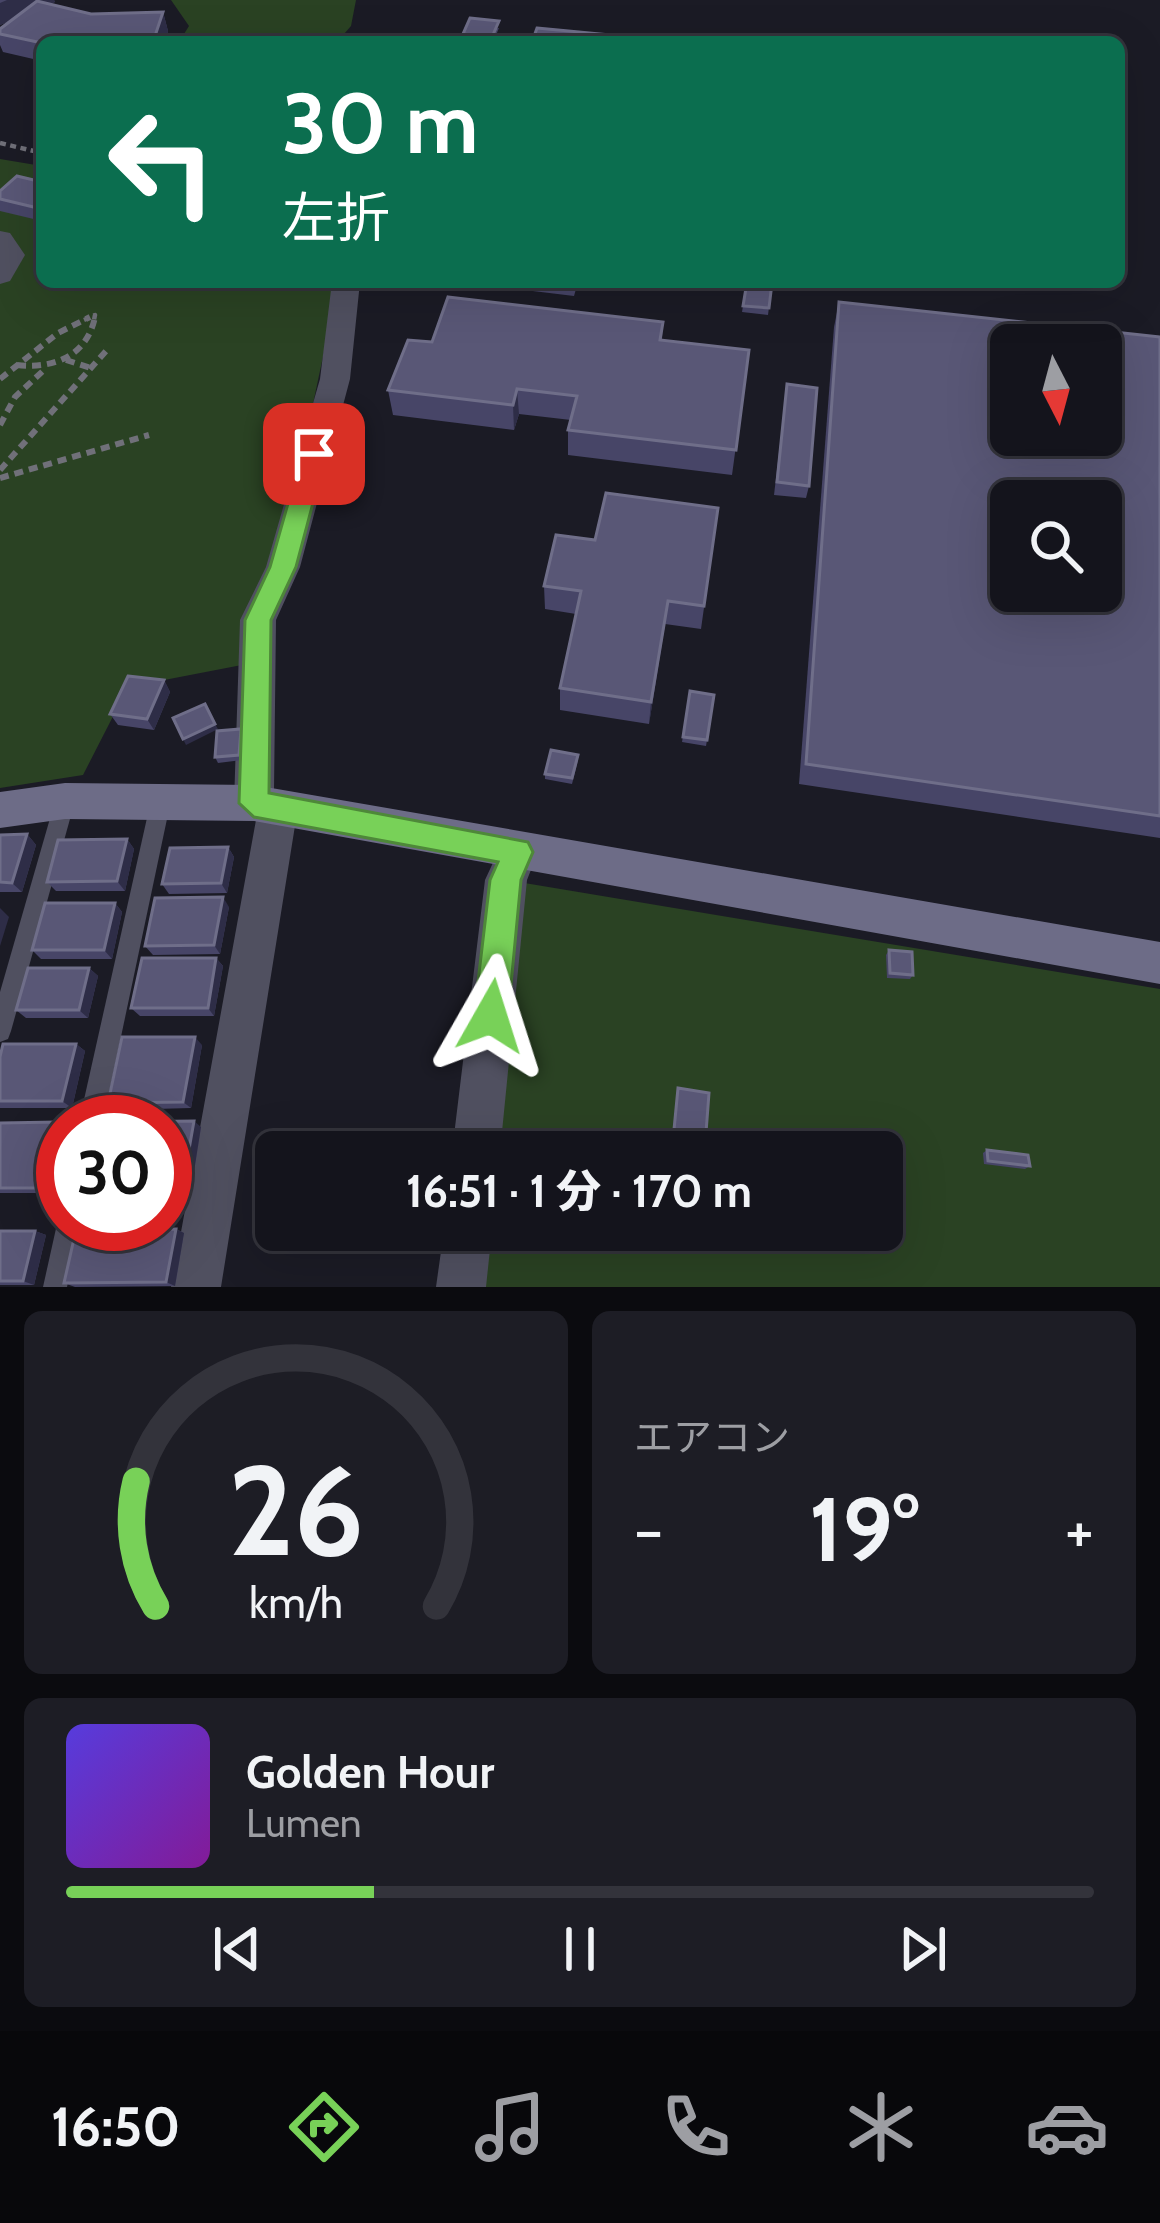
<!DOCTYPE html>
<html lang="ja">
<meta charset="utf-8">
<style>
:root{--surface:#14141c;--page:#1d1d25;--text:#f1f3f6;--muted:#9d9ea3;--line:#33333b;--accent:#78d158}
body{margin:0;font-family:Cabin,"Noto Sans JP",sans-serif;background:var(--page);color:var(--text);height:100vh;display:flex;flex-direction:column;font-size:45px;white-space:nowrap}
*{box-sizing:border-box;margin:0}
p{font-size:39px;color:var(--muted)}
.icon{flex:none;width:66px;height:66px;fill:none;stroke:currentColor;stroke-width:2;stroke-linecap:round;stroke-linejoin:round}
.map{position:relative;height:1287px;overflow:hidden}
.sheet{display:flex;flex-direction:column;gap:24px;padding:24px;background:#0b0b0f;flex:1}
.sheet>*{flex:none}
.top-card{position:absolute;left:36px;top:36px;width:1089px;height:252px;border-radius:18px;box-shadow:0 12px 48px #0002,0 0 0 3px var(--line);background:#0b6e4f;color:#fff;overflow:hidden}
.needle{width:78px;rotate:174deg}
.controls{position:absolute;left:990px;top:324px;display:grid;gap:24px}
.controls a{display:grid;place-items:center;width:132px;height:132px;border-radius:18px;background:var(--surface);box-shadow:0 12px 48px #0002,0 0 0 3px var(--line);font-size:60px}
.speed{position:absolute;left:36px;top:1095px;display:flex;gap:24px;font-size:60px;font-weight:700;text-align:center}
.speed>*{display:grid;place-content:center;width:156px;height:156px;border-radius:50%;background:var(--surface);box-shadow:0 12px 48px #0002,0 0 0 3px var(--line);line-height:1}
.speed .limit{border:18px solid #d22;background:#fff;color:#111}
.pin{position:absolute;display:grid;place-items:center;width:102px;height:102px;color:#fff;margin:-51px;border-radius:24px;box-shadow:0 6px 18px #0006}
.me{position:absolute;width:132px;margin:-66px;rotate:6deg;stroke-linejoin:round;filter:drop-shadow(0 0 9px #0008)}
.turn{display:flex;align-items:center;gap:42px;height:252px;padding:0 48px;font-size:54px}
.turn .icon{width:156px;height:156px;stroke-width:2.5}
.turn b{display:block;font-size:84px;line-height:102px}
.big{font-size:90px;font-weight:800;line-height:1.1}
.sheet .card{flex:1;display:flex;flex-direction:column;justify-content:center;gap:18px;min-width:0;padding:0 42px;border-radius:18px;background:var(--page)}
.sheet .dial{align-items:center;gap:0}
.dial svg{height:312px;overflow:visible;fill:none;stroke:var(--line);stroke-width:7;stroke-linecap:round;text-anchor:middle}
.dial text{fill:var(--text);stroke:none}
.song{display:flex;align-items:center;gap:36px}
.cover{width:144px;height:144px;border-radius:18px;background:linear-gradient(135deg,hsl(250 70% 55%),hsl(290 70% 35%))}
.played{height:12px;border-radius:6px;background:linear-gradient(90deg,var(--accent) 30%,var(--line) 30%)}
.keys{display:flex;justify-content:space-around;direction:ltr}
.heat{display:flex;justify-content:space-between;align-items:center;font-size:66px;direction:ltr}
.sheet .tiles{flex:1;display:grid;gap:24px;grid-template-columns:1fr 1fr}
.card:last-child{grid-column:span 2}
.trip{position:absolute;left:255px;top:1131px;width:648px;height:120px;border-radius:18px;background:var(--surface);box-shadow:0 12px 48px #0002,0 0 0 3px var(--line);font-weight:800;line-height:120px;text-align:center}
.dock{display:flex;height:192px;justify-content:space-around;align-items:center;background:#08080b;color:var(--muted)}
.dock .icon{width:84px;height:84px}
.dock .active{color:var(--accent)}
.dock b{font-size:54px;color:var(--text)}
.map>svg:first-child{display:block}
.green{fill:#2a4223}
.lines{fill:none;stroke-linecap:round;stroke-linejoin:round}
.path-far1{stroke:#707079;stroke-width:4.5;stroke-dasharray:6 4.5;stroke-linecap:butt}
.path{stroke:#707079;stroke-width:6;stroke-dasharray:9 6;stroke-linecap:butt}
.lane{fill:#505060;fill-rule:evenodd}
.street{fill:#505060;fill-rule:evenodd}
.secondary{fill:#6d6c87;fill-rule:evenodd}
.wall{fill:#474567}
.shaded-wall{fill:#2e2d47}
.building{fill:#595776;stroke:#6f6e89;stroke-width:3;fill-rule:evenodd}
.route{fill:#78d158;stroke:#4e8839;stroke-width:3}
</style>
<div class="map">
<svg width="1160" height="1287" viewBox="0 0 1160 1287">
<rect width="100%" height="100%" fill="#1b1b25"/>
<g class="green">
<polygon points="171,0 356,0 351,26 337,42 179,42 189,26"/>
<polygon points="0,159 42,166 42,282 334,282 336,295 306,437 247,664 128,687 83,775 0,788"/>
<polygon points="506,880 1160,989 1160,1287 461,1287 468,1230 882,1230 882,1152 476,1152"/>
</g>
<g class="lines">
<g class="path-far1">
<polyline points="0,143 42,153"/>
<polyline points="84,320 95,315 94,320"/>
</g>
<g class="path">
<polyline points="66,360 91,368"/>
<path d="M17 365C54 369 87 356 95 317"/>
<polyline points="0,379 58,333 90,317"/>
<polyline points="0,425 15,397 44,370"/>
<polyline points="0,470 107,350"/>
<polyline points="0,478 149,435"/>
</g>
<g class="lane">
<polygon points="161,791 168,794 171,800 103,1122 79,1122 151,800 154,794"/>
<polygon points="65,792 72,795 75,801 11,1031 8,1039 0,1042 0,992 55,801 58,795"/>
<polygon points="63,1214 63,1224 81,1224 67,1287 43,1287 57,1224"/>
</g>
<g class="street">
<polygon points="0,231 10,233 25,255 10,281 0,284"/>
<polygon points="332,282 360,282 350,379 300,567 276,620 274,791 292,794 298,807 221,1287 171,1287 256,820 240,816 234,803 240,620 266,567 320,379"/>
<polygon points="518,833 532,839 538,852 527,880 500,1152 452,1152 485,880 504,839"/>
<polygon points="444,1230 492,1230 486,1287 436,1287"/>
</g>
<polygon class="secondary" points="65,783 254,785 1160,942 1160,984 254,821 65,819 0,828 0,792"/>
</g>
<g class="wall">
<polygon points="0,0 54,0 55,2 50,4 91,14 163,12 168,31 165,42 42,42 42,61 3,52 0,45 0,29 12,20 0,25"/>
<polygon points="499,28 493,42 464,41 463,34"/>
<polygon points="42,182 42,221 0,211 0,191"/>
<polygon points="458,282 578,282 574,296"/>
<polygon points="747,282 772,283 768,315 742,312"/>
<polygon points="839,302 1160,337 1160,838 799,784 834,327"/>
<polygon points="663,322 662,340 749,350 732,475 568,455 568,430 571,420 519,414 514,430 393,415 388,390 432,342"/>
<polygon points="787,384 809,486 806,498 774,495"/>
<polygon points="718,508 701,629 665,624 649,724 560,710 560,688 576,614 545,609 544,586 595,540"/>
<polygon points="164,680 170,692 154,730 118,725 110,714"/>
<polygon points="690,691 707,740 706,746 682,742"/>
<polygon points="241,729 244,734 242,760 218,763 215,757"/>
<polygon points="578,760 572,784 545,779 545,774"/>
<polygon points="27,834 36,845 22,892 0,892 0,835"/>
<polygon points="127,839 134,849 125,891 56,891 47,882"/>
<polygon points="228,847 234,857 227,893 169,894 162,884"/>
<polygon points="115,903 122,912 112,959 41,959 32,950"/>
<polygon points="229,907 220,954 153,955 145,946"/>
<polygon points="889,950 913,975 910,979 887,978 886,955"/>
<polygon points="216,958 223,966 214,1016 140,1016 131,1008"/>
<polygon points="89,968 98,976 88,1018 26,1018 16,1010"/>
<polygon points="76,1044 85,1051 72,1108 0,1108 0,1057"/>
<polygon points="202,1045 191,1108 117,1110 108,1103"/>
<polygon points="678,1088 705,1146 704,1149 672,1143"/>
<polygon points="165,1122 201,1127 192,1184 165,1184"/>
<polygon points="0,1123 63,1126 63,1147 53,1193 0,1193"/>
<polygon points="987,1150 1030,1166 1025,1169 984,1164 983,1153"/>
<polygon points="176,1229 184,1233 175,1286 75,1287 64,1283"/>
<polygon points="0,1231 35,1231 46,1235 34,1285 0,1285"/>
</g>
<g class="shaded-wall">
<polygon points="7,0 54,0 55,2 0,25 0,3"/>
<polygon points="163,12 168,31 165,42 153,42"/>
<polygon points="517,389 519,414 514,430 513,405"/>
<polygon points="668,601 665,624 649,724 651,702"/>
<polygon points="164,680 170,692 154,730 147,719"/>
<polygon points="215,724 218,729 186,745 183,739"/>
<polygon points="241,729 244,734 242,760 239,755"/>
<polygon points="27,834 36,845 22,892 12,883"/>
<polygon points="127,839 134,849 125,891 117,881"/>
<polygon points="228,847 234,857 227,893 221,883"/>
<polygon points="223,897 229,907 220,954 214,945"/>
<polygon points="115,903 122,912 112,959 104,950"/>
<polygon points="0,908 9,917 0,946"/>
<polygon points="216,958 223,966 214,1016 208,1008"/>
<polygon points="89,968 98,976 88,1018 79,1010"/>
<polygon points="195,1037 202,1045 191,1108 183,1102"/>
<polygon points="76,1044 85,1051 72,1108 62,1101"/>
<polygon points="194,1121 201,1127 192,1184 184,1178"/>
<polygon points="57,1122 63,1126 63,1147 53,1193 42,1188"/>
<polygon points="176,1229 184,1233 175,1286 166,1282"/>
<polygon points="35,1231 46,1235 34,1285 23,1281"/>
</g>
<g class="building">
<polygon points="37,1 91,14 163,12 153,42 42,43 0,34 0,29"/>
<polygon points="470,18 499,21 492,37 463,34"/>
<polygon points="537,28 664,40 664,42 532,42"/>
<polygon points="17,176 42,182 42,209 0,199 0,191"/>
<polygon points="747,282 772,283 769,308 743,306"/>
<polygon points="448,297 663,322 660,340 749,350 736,450 568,430 577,396 517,389 513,405 388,390 408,340 432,342"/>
<path d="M839 302 1160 337V816L806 764ZM1011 345H1101V435H1011ZM1011 501H1101V591H1011Z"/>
<polygon points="787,384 817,388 809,486 777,482"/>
<polygon points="606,493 718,508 704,606 668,601 651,702 560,688 581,591 544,586 556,535 595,540"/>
<polygon points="128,676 164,680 147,719 110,714"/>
<polygon points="690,691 714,695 707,740 683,737"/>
<polygon points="205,704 215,724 183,739 173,718"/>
<polygon points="241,729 239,755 215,757 217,731"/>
<polygon points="551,750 578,755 572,778 545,774"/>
<polygon points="27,834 12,883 0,882 0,835"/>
<polygon points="127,839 117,881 47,882 58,840"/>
<polygon points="228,847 221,883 162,884 170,848"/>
<polygon points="223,897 214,945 145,946 155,898"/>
<polygon points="45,903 115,903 104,950 32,950"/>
<polygon points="889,950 912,952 913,975 890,973"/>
<polygon points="142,958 216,958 208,1008 131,1008"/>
<polygon points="28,968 89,968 79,1010 16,1010"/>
<polygon points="122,1037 195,1037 183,1102 108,1103"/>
<polygon points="3,1044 76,1044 62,1101 0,1101 0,1057"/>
<polygon points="678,1088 709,1093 705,1146 673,1140"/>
<polygon points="194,1121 184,1178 165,1178 165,1122 105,1122"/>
<polygon points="57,1122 42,1188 0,1188 0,1123"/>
<polygon points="987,1150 1028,1155 1030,1166 988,1161"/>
<polygon points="176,1229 166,1282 64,1283 76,1230"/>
<polygon points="0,1231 35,1231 23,1281 0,1281"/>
</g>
<polygon class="route" points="314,446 326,454 296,567 271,620 269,793 528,842 533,852 521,880 508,1016 503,1028 491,1033 479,1028 474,1016 490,880 498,862 254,817 239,803 245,620 270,567 302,454"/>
</svg>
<div class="controls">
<a><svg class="needle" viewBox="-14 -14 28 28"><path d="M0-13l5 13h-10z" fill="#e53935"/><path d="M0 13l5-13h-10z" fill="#9d9ea3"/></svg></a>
<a><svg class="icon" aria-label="search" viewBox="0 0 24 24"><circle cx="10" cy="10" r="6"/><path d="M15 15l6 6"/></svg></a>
</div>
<div class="speed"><div class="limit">30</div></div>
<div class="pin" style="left:314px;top:454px;background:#d93025"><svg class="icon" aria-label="arrive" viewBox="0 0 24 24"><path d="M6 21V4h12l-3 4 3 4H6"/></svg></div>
<svg class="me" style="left:491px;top:1016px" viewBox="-20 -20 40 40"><path d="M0-17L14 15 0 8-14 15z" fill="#78d158" stroke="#fff" stroke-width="4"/></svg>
<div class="trip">16:51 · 1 分 · 170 m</div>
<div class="top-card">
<div class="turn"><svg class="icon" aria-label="left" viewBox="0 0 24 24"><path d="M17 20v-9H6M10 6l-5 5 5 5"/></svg><div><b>30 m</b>左折</div></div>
</div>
</div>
<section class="sheet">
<div class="tiles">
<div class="card dial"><svg viewBox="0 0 100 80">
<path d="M14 69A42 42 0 1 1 86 69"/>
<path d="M14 69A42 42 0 0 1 9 37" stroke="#78d158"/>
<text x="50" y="56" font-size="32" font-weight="700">26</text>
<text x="50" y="72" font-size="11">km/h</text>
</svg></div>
<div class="card"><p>エアコン</p>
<div class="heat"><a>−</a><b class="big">19°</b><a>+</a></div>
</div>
<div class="card">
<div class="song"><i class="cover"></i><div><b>Golden Hour</b><p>Lumen</p></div></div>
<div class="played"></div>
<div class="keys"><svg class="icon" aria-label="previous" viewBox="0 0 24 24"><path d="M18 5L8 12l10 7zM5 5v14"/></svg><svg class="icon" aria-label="pause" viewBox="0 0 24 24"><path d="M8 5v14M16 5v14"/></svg><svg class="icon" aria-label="next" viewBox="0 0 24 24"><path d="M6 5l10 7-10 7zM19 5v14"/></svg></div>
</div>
</div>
</section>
<nav class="dock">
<b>16:50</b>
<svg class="icon active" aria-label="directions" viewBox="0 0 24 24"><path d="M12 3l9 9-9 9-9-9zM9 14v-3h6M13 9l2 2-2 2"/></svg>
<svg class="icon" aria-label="music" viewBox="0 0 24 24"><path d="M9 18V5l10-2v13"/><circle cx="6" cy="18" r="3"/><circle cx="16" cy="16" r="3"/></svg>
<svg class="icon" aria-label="phone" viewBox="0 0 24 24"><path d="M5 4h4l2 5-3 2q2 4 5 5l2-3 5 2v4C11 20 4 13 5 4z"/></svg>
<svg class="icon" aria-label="climate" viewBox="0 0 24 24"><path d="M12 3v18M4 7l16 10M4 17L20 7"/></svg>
<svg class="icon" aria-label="car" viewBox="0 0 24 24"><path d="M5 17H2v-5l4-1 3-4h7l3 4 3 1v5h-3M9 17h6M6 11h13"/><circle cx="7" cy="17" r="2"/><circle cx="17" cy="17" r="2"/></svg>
</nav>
